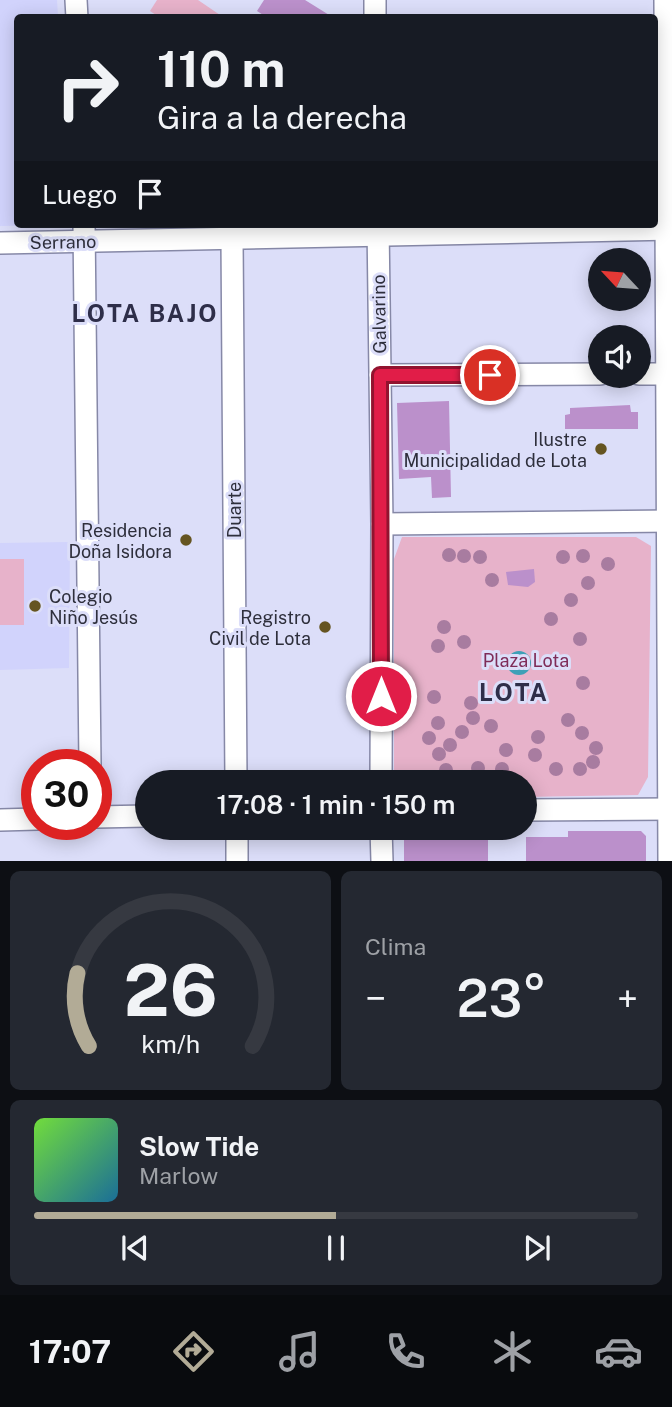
<!DOCTYPE html>
<html lang="es">
<meta charset="utf-8">
<style>
:root{--surface:#171b24;--page:#242831;--text:#f1f3f6;--muted:#9ea1a6;--line:#363941;--accent:#b2ab96}
body{margin:0;font-family:"Public Sans",sans-serif;background:var(--page);color:var(--text);height:100vh;display:flex;flex-direction:column;font-size:26px;white-space:nowrap}
*{box-sizing:border-box;margin:0}
p{font-size:23px;color:var(--muted)}
.icon{flex:none;width:38px;height:38px;fill:none;stroke:currentColor;stroke-width:2;stroke-linecap:round;stroke-linejoin:round}
.map{position:relative;height:861px;overflow:hidden}
.sheet{display:flex;flex-direction:column;gap:10px;padding:10px;background:#0d0f14;flex:1}
.sheet>*{flex:none}
.top-card{position:absolute;left:14px;top:14px;width:644px;height:214px;border-radius:7px;box-shadow:0 4px 18px #0003;background:#171b24;color:var(--text);overflow:hidden}
.needle{width:46px;rotate:296deg}
.fabs{position:absolute;left:588px;top:248px;display:grid;gap:14px}
.fabs a{display:grid;place-items:center;width:63px;height:63px;border-radius:50%;background:var(--surface);box-shadow:0 4px 18px #0003;font-size:35px}
.speed{position:absolute;left:21px;top:749px;display:flex;gap:14px;font-size:35px;font-weight:700;text-align:center}
.speed>*{display:grid;place-content:center;width:91px;height:91px;border-radius:50%;background:var(--surface);box-shadow:0 4px 18px #0003;line-height:1}
.speed .limit{border:10px solid #d22;background:#fff;color:#111}
.pin{position:absolute;display:grid;place-items:center;width:60px;height:60px;color:#fff;margin:-30px;border:4px solid #fff;border-radius:50%;box-shadow:0 2px 7px #0007}
.me{position:absolute;width:77px;margin:-38px;rotate:0deg;stroke-linejoin:round;filter:drop-shadow(0 0 5px #0008)}
.turn{display:flex;align-items:center;gap:24px;height:147px;padding:0 28px;font-size:32px}
.turn .icon{width:91px;height:91px;stroke-width:2.5}
.turn b{display:block;font-size:49px;line-height:60px}
.then{display:flex;align-items:center;height:66px;padding:0 28px;background:#0003;gap:14px;font-size:26px}
.big{font-size:52px;font-weight:600;line-height:1.1}
.sheet .widget{flex:1;display:flex;flex-direction:column;justify-content:center;gap:10px;min-width:0;padding:0 24px;border-radius:10px;background:var(--page)}
.sheet .dial{align-items:center;gap:0}
.dial svg{height:182px;overflow:visible;fill:none;stroke:var(--line);stroke-width:7;stroke-linecap:round;text-anchor:middle}
.dial text{fill:var(--text);stroke:none}
.song{display:flex;align-items:center;gap:21px}
.cover{width:84px;height:84px;border-radius:10px;background:linear-gradient(135deg,hsl(100 70% 55%),hsl(200 70% 35%))}
.played{height:7px;border-radius:4px;background:linear-gradient(90deg,var(--accent) 50%,var(--line) 50%)}
.keys{display:flex;justify-content:space-around;direction:ltr}
.heat{display:flex;justify-content:space-between;align-items:center;font-size:38px;direction:ltr}
.sheet .tiles{flex:1;display:grid;gap:10px;grid-template-columns:1fr 1fr}
.widget:last-child{grid-column:span 2}
.trip{position:absolute;left:135px;top:770px;width:402px;height:70px;border-radius:35px;background:var(--surface);box-shadow:0 4px 18px #0003;font-weight:600;line-height:70px;text-align:center}
.dock{display:flex;height:112px;justify-content:space-around;align-items:center;background:#090b0e;color:var(--muted)}
.dock .icon{width:49px;height:49px}
.dock .selected{color:var(--accent)}
.dock b{font-size:32px;color:var(--text)}
.map>svg:first-child{display:block}
.built{fill:#d1d3fc}
.green{fill:#e7b2ca}
.water{fill:#3ea0b7}
.building{fill:#bb90cb}
.lines{fill:none;stroke-linecap:round;stroke-linejoin:round}
.street-casing{stroke:#8688a7;stroke-width:24}
.street{stroke:#fff;stroke-width:21}
.tree{fill:#a87ca0}
.route-casing{stroke:#92132f;stroke-width:18}
.route{stroke:#e11d48;stroke-width:12}
.poi-dot{fill:#655421;stroke:#dcdef9;stroke-width:2.5}
.labels{text-anchor:middle;dominant-baseline:central;stroke-width:6;stroke-linejoin:round;paint-order:stroke}
.street-label{font-size:18px;fill:#2e2f3c;stroke:#dcdef9}
.poi-label{font-size:18px;fill:#2e2f3c;stroke:#dcdef9;text-anchor:end}
.park-label{font-size:18px;fill:#7e2b58;stroke:#dcdef9}
.district-label{font-size:24px;font-weight:bold;letter-spacing:2px;fill:#2e2e49;stroke:#dcdef9}
</style>
<div class="map">
<svg width="672" height="861" viewBox="0 0 672 861">
<rect width="100%" height="100%" fill="#dcdef9"/>
<g class="built">
<polygon points="0,0 57,0 58,17 18,18 18,224 64,225 0,226"/>
<polygon points="70,542 69,668 0,670 0,543"/>
</g>
<g class="green">
<polygon points="157,0 198,0 223,17 159,17 150,11"/>
<polygon points="402,537 636,537 651,546 648,777 638,795 525,797 525,782 394,782 394,559"/>
<rect x="0" y="559" width="24" height="66"/>
</g>
<circle class="water" cx="519" cy="663" r="12"/>
<g class="building">
<polygon points="264,0 305,0 334,18 268,18 257,11"/>
<polygon points="449,401 451,497 432,498 431,477 399,479 397,403"/>
<polygon points="630,405 631,412 638,412 638,429 565,429 565,415 570,414 570,408"/>
<polygon points="534,569 535,582 528,587 508,585 506,572"/>
<polygon points="568,831 641,831 646,836 646,861 526,861 526,837 568,837"/>
<polygon points="413,835 488,835 488,861 404,861 404,840"/>
</g>
<g class="lines">
<defs>
<g id="street">
<polyline points="76,0 77,18"/>
<polyline points="375,0 375,18"/>
<polyline points="665,0 669,861"/>
<polyline points="84,224 90,765"/>
<polyline points="378,224 382,524 381,782"/>
<polyline points="232,238 236,782"/>
<polyline points="0,243 672,229"/>
<polyline points="639,374 666,374"/>
<polyline points="380,375 600,374"/>
<polyline points="382,524 672,521"/>
<polyline points="525,810 672,809"/>
<polyline points="96,817 147,816"/>
<polyline points="0,820 37,819"/>
<polyline points="237,828 237,861"/>
<polyline points="381,828 382,861"/>
</g>
</defs>
<use href="#street" class="street-casing"/>
<use href="#street" class="street"/>
</g>
<g class="tree">
<circle cx="449" cy="555" r="7"/>
<circle cx="464" cy="556" r="7"/>
<circle cx="583" cy="556" r="7"/>
<circle cx="480" cy="557" r="7"/>
<circle cx="563" cy="557" r="7"/>
<circle cx="608" cy="564" r="7"/>
<circle cx="492" cy="580" r="7"/>
<circle cx="588" cy="583" r="7"/>
<circle cx="571" cy="600" r="7"/>
<circle cx="551" cy="619" r="7"/>
<circle cx="444" cy="627" r="7"/>
<circle cx="580" cy="639" r="7"/>
<circle cx="464" cy="642" r="7"/>
<circle cx="438" cy="646" r="7"/>
<circle cx="583" cy="683" r="7"/>
<circle cx="434" cy="697" r="7"/>
<circle cx="471" cy="703" r="7"/>
<circle cx="473" cy="718" r="7"/>
<circle cx="568" cy="720" r="7"/>
<circle cx="438" cy="723" r="7"/>
<circle cx="491" cy="726" r="7"/>
<circle cx="462" cy="732" r="7"/>
<circle cx="582" cy="733" r="7"/>
<circle cx="538" cy="737" r="7"/>
<circle cx="429" cy="738" r="7"/>
<circle cx="450" cy="745" r="7"/>
<circle cx="596" cy="748" r="7"/>
<circle cx="506" cy="750" r="7"/>
<circle cx="439" cy="754" r="7"/>
<circle cx="535" cy="755" r="7"/>
<circle cx="593" cy="762" r="7"/>
<circle cx="478" cy="768" r="7"/>
<circle cx="502" cy="769" r="7"/>
<circle cx="556" cy="769" r="7"/>
<circle cx="580" cy="769" r="7"/>
<circle cx="446" cy="770" r="7"/>
</g>
<g class="lines">
<defs>
<polyline id="route" points="381,696 380,375 490,375"/>
</defs>
<use href="#route" class="route-casing"/>
<use href="#route" class="route"/>
</g>
<g class="poi-dot">
<circle cx="601" cy="449" r="7"/>
<circle cx="186" cy="540" r="7"/>
<circle cx="35" cy="606" r="7"/>
<circle cx="325" cy="627" r="7"/>
</g>
<g class="labels">
<g class="street-label">
<text transform="translate(63 242) rotate(-1)">Serrano</text>
<text transform="translate(379 314) rotate(-91)">Galvarino</text>
<text transform="translate(234 510) rotate(-90)">Duarte</text>
</g>
<g class="poi-label">
<text x="587" y="439">Ilustre<tspan x="587" dy="21">Municipalidad de Lota</tspan></text>
<text x="172" y="530">Residencia<tspan x="172" dy="21">Doña Isidora</tspan></text>
<text x="49" y="596" text-anchor="start">Colegio<tspan x="49" dy="21">Niño Jesús</tspan></text>
<text x="311" y="617">Registro<tspan x="311" dy="21">Civil de Lota</tspan></text>
</g>
<g class="park-label">
<text x="526" y="660">Plaza Lota</text>
</g>
<g class="district-label">
<text x="145" y="313">LOTA BAJO</text>
<text x="514" y="692">LOTA</text>
</g>
</g>
</svg>
<div class="fabs">
<a><svg class="needle" viewBox="-14 -14 28 28"><path d="M0-13l5 13h-10z" fill="#e53935"/><path d="M0 13l5-13h-10z" fill="#9ea1a6"/></svg></a>
<a><svg class="icon" aria-label="sound" viewBox="0 0 24 24"><path d="M4 9h4l5-4v14l-5-4H4zM17 9q2 3 0 6"/></svg></a>
</div>
<div class="speed"><div class="limit">30</div></div>
<div class="pin" style="left:490px;top:375px;background:#d93025"><svg class="icon" aria-label="arrive" viewBox="0 0 24 24"><path d="M6 21V4h12l-3 4 3 4H6"/></svg></div>
<svg class="me" style="left:381px;top:696px" viewBox="-20 -20 40 40"><circle r="17" fill="#e11d48" stroke="#fff" stroke-width="3"/><path d="M0-11L8 9 0 5-8 9z" fill="#fff"/></svg>
<div class="trip">17:08 · 1 min · 150 m</div>
<div class="top-card">
<div class="turn"><svg class="icon" aria-label="right" viewBox="0 0 24 24"><path d="M7 20v-9h11M14 6l5 5-5 5"/></svg><div><b>110 m</b>Gira a la derecha</div></div>
<div class="then">Luego<svg class="icon" aria-label="arrive" viewBox="0 0 24 24"><path d="M6 21V4h12l-3 4 3 4H6"/></svg></div>
</div>
</div>
<section class="sheet">
<div class="tiles">
<div class="widget dial"><svg viewBox="0 0 100 80">
<path d="M14 69A42 42 0 1 1 86 69"/>
<path d="M14 69A42 42 0 0 1 9 37" stroke="#b2ab96"/>
<text x="50" y="56" font-size="32" font-weight="700">26</text>
<text x="50" y="72" font-size="11">km/h</text>
</svg></div>
<div class="widget"><p>Clima</p>
<div class="heat"><a>−</a><b class="big">23°</b><a>+</a></div>
</div>
<div class="widget">
<div class="song"><i class="cover"></i><div><b>Slow Tide</b><p>Marlow</p></div></div>
<div class="played"></div>
<div class="keys"><svg class="icon" aria-label="previous" viewBox="0 0 24 24"><path d="M18 5L8 12l10 7zM5 5v14"/></svg><svg class="icon" aria-label="pause" viewBox="0 0 24 24"><path d="M8 5v14M16 5v14"/></svg><svg class="icon" aria-label="next" viewBox="0 0 24 24"><path d="M6 5l10 7-10 7zM19 5v14"/></svg></div>
</div>
</div>
</section>
<nav class="dock">
<b>17:07</b>
<svg class="icon selected" aria-label="directions" viewBox="0 0 24 24"><path d="M12 3l9 9-9 9-9-9zM9 14v-3h6M13 9l2 2-2 2"/></svg>
<svg class="icon" aria-label="music" viewBox="0 0 24 24"><path d="M9 18V5l10-2v13"/><circle cx="6" cy="18" r="3"/><circle cx="16" cy="16" r="3"/></svg>
<svg class="icon" aria-label="phone" viewBox="0 0 24 24"><path d="M5 4h4l2 5-3 2q2 4 5 5l2-3 5 2v4C11 20 4 13 5 4z"/></svg>
<svg class="icon" aria-label="climate" viewBox="0 0 24 24"><path d="M12 3v18M4 7l16 10M4 17L20 7"/></svg>
<svg class="icon" aria-label="car" viewBox="0 0 24 24"><path d="M5 17H2v-5l4-1 3-4h7l3 4 3 1v5h-3M9 17h6M6 11h13"/><circle cx="7" cy="17" r="2"/><circle cx="17" cy="17" r="2"/></svg>
</nav>
